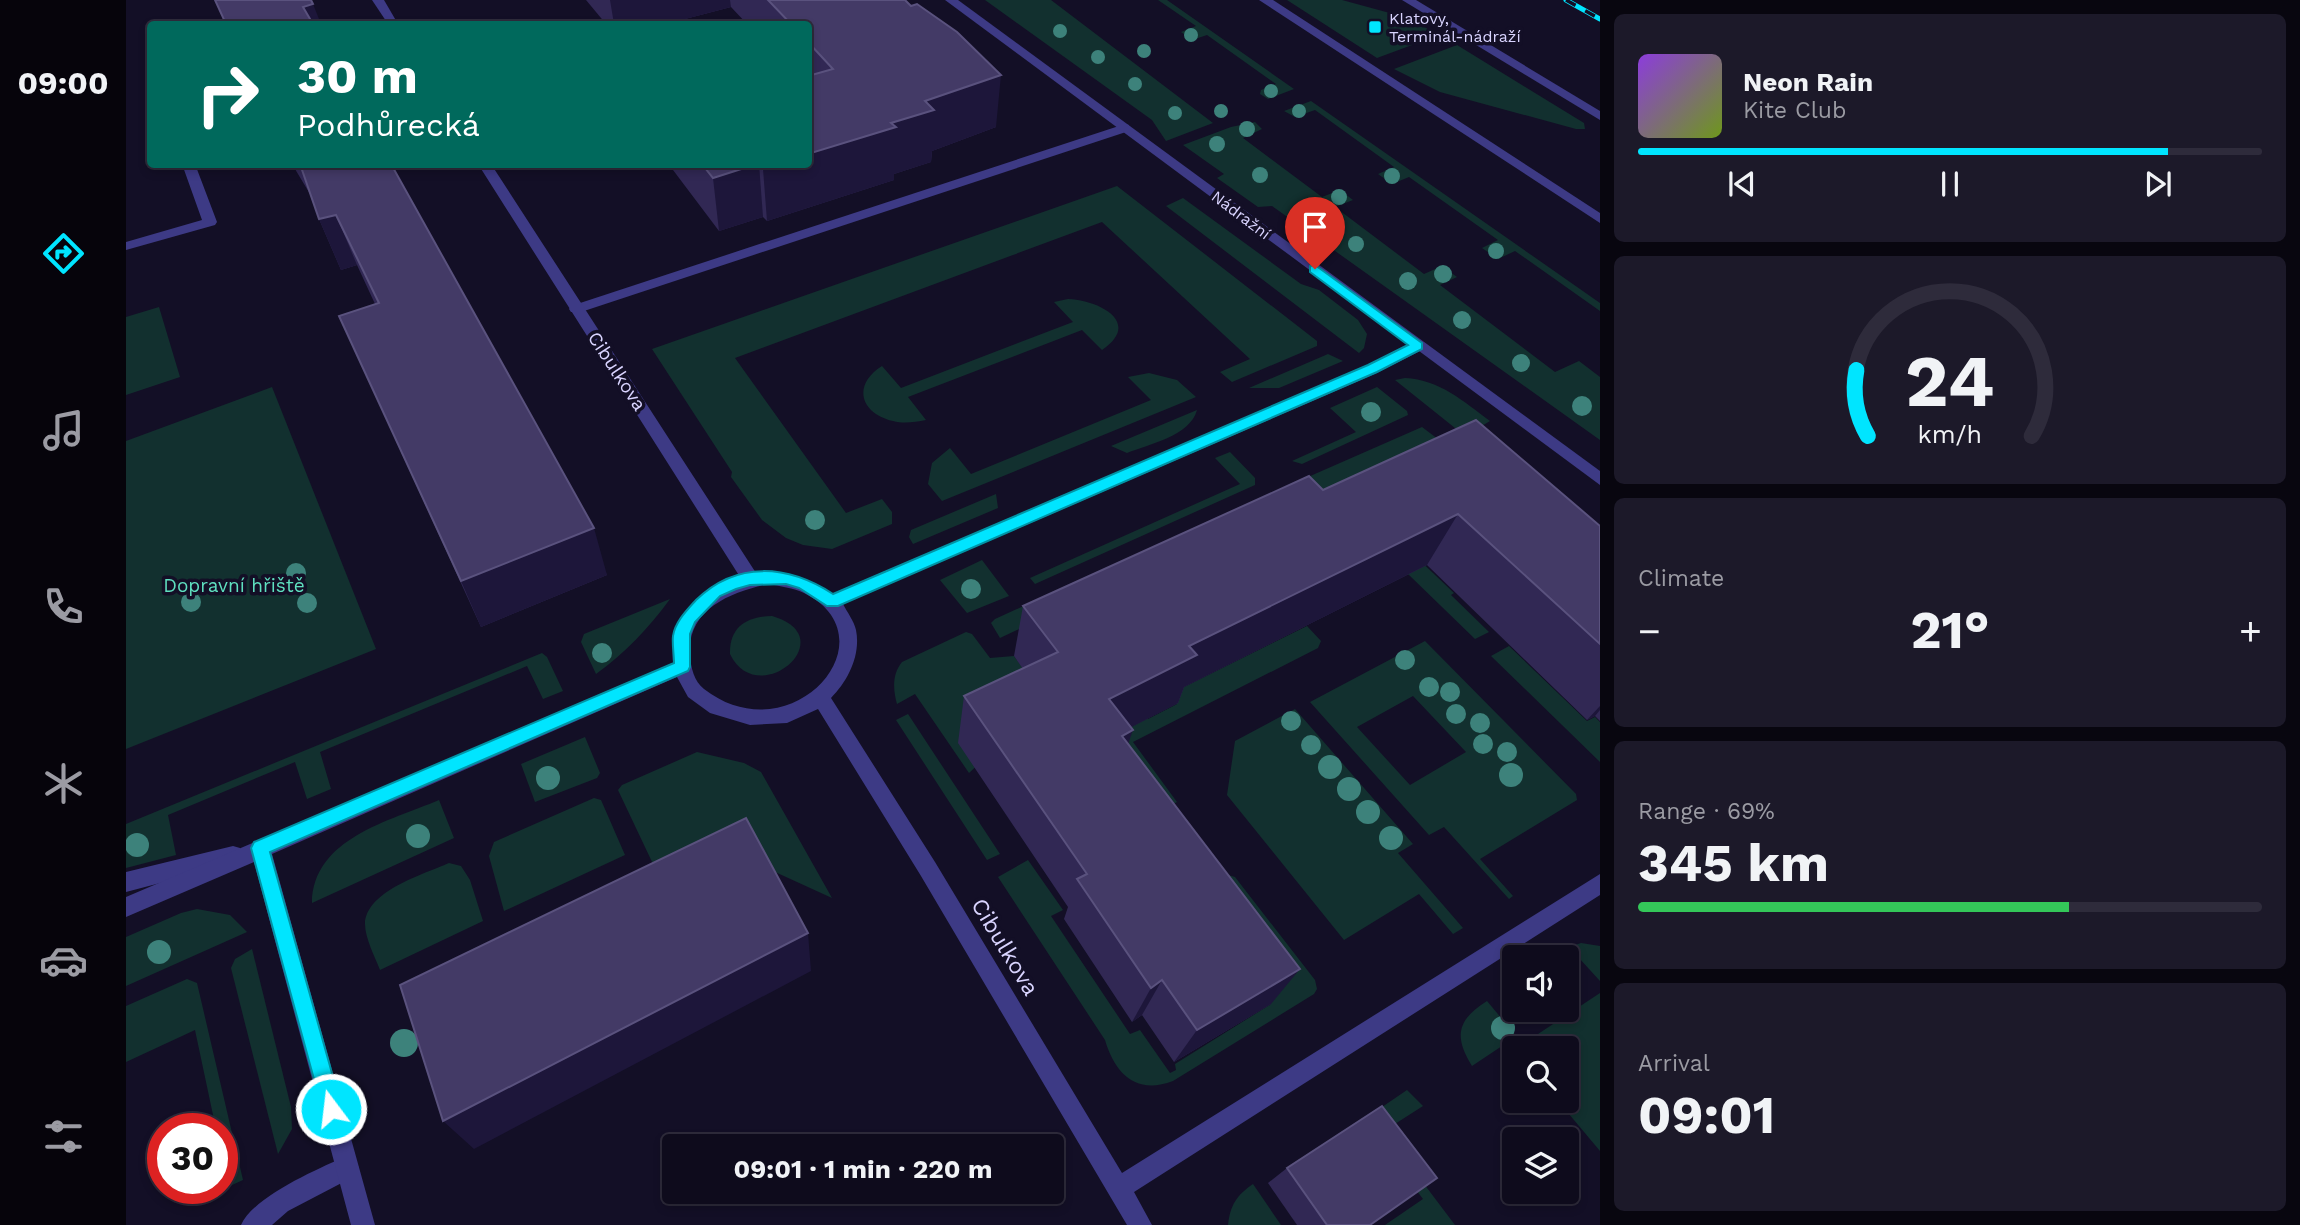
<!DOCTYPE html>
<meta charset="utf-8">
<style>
:root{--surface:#0e0b1c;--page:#1c1929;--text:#f1f3f6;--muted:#9b9ba3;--line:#2e2b3b;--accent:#00e5ff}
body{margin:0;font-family:"Work Sans",sans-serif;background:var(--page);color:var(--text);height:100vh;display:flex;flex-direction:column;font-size:26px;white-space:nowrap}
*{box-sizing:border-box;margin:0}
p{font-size:23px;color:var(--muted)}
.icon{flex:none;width:38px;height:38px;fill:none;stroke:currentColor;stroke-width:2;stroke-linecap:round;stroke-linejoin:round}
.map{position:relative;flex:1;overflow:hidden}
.panel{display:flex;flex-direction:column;gap:14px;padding:14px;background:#08060f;width:700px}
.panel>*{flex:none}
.top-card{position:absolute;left:21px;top:21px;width:665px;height:147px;border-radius:7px;box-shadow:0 4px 10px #0003,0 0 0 2px var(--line);background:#00695c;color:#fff;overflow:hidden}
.controls{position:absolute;left:1376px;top:945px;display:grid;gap:14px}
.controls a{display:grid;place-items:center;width:77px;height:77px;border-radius:7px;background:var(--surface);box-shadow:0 4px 10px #0003,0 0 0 2px var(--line);font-size:35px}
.speed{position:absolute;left:21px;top:1113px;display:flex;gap:14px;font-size:35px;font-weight:700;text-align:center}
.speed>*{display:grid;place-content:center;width:91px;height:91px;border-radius:50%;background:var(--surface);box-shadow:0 4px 10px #0003,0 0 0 2px var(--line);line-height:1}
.speed .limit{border:10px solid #d22;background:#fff;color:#111}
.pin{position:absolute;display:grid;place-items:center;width:60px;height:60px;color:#fff;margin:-72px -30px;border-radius:50% 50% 50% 0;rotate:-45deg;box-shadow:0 0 7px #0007}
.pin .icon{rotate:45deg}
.me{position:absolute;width:77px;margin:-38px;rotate:345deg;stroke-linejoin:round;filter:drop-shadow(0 0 5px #0008)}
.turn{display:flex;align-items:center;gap:24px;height:147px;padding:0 35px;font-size:32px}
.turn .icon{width:91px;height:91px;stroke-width:2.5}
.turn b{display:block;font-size:49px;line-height:60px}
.big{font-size:52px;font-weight:700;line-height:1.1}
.panel .widget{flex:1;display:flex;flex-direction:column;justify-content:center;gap:10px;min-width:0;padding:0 24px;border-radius:10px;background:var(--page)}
.panel .dial{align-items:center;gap:0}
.dial svg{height:182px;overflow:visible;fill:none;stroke:var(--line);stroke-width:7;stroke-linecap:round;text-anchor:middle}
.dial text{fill:var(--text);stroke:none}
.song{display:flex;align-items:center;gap:21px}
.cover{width:84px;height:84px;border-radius:10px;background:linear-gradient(135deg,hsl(270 70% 55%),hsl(80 70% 35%))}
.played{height:7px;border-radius:4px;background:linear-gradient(90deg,var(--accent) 85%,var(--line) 85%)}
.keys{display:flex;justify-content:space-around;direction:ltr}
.heat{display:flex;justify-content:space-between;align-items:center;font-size:38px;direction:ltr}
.charge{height:10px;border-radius:5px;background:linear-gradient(90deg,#34c759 69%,var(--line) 0)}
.trip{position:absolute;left:536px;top:1134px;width:402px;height:70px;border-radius:7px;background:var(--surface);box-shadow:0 4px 10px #0003,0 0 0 2px var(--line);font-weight:700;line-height:70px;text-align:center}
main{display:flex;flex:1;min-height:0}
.tab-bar{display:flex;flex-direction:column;width:126px;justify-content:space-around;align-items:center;background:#06040b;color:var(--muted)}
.tab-bar .icon{width:49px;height:49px}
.tab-bar .current{color:var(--accent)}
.tab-bar b{font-size:32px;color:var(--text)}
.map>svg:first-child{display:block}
.green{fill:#12302f;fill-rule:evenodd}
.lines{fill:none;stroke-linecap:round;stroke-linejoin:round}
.service{fill:#3d3a85;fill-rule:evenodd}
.minor{fill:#3d3a85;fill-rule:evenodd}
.tertiary{fill:#3d3a85;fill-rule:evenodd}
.rail-casing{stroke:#00e5ff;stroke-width:5}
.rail{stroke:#130f26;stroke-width:3.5;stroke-dasharray:11;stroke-linecap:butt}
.tree{fill:#3d827b}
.wall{fill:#312854}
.shaded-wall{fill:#1d163a}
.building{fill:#433a66;stroke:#5a527e;stroke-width:2}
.route{fill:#00e5ff;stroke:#0095a6;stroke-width:2}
.poi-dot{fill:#00e5ff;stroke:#130f26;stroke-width:2.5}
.labels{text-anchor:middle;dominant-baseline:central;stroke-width:7;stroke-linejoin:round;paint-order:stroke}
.far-poi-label{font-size:16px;fill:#d9d4ff;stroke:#130f26;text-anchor:start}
.far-street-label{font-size:16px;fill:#d9d4ff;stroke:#130f26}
.street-label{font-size:19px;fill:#d9d4ff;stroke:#130f26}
.park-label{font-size:19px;fill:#5fe0c0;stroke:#130f26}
.near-street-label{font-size:23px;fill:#d9d4ff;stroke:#130f26}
</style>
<main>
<nav class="tab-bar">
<b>09:00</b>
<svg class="icon current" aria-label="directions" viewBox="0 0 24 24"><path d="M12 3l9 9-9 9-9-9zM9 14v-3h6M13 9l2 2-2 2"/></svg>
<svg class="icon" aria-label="music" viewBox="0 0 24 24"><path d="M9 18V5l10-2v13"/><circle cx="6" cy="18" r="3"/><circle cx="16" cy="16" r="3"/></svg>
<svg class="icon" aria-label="phone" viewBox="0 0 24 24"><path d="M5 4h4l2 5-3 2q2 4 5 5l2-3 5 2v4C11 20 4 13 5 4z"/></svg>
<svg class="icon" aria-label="climate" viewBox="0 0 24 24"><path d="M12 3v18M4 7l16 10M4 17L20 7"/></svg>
<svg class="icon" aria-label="car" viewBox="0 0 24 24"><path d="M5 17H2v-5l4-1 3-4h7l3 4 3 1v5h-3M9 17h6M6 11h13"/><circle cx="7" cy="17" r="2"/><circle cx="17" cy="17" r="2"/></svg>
<svg class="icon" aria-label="filters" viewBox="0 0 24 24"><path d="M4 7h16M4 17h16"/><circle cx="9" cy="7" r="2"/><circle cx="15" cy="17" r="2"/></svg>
</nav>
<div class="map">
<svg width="1474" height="1225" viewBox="0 0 1474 1225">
<rect width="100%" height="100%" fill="#130f26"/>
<g class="green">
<polygon points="859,0 925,0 1087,123 1040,141 1026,120"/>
<polygon points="1032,0 1041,0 1168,89 1142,99 1134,94 1135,90 1150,84 1081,35 1066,40 1055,32 1070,26"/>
<polygon points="1161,0 1216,0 1282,18 1313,35 1251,58"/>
<polygon points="1331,45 1458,123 1459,129 1450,129 1314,92 1268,69"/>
<polygon points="1185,101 1474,303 1474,311 1389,251 1372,259 1356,248 1372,240 1283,177 1266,184 1252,174 1268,167 1189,110 1169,117 1158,111"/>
<polygon points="1129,122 1136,129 1117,138 1196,197 1214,190 1227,200 1209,207 1298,274 1316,266 1331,277 1314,285 1429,372 1453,361 1474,377 1474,440 1146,206 1132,207 1091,178 1098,174 1057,145 1105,127"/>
<polygon points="991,186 1191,341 1191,346 1106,382 1094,372 1124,359 976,222 609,358 720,513 756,499 766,512 766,524 706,549 677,545 660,538 636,520 605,477 606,472 526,349"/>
<polygon points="1057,198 1175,284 1193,290 1232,320 1241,334 1238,348 1233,353 1040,206"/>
<path d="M942 299C972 300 1017 322 976 350L956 330 782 397 800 420C789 422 778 424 767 421 734 413 726 385 756 366L775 388 947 322 928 302Z"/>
<polygon points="33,307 54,377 0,395 0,317"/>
<polygon points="1202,354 1217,361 1153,388 1123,388"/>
<polygon points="1023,373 1051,380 1070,397 816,501 802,484 806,463 824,448 845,474 1025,400 1002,377"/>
<path d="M1279 378C1314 380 1337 401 1364 421L1339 436 1269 380Z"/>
<polygon points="146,387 250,649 0,749 0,441"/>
<polygon points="1251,387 1281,411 1282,415 1176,464 1166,461 1230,432 1204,408"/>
<path d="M1071 410C1064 436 1023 444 1001 453L985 446Z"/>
<polygon points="1296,427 1410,513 1286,553 1328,593 1325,595 1363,632 1349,639 1182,477"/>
<polygon points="1104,452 1129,478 1129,485 909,584 904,578 1114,484 1089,458"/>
<polygon points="870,494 872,508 787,544 783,537 785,530"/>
<polygon points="856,560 883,596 841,613 814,580"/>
<polygon points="959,578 977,590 874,638 865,623 869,619"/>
<path d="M544 599C522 629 500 652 470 674L455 642 458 634Z"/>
<path d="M646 616C719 637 632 712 604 654 603 627 621 616 646 616Z"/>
<polygon points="1181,626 1195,641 1192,648 1007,742 1051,802 1036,810 969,746 1014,709 1022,719 1051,704 1044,694"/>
<path d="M840 632 846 634 864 658 888 656 921 701 843 773 789 694 771 704C767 690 766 674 776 662Z"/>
<path d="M1299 641 1450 794 1451 800 1354 859 1387 896 1383 899 1318 827 1303 835 1184 702ZM1287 696 1340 752 1284 785 1231 727Z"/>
<polygon points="1383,646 1461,721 1469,717 1474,722 1474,762 1365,656"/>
<polygon points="416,653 421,657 437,691 417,699 401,666 194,752 205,789 181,799 169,762 42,815 50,855 0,868 0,824"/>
<polygon points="1169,709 1287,844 1272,853 1337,928 1327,934 1293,894 1218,940 1101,795 1109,741"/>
<polygon points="782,714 874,854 861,860 770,720"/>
<polygon points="459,737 474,773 471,778 409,802 395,764"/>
<polygon points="571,752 618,763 635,772 706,898 627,862 545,902 492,790 496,785"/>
<polygon points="468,798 475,800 499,855 378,911 363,856 368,842"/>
<path d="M313 800 328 838 186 903C187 838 264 821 313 800Z"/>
<path d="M902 860 937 910 925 916 1004 1034 1014 1030 1044 1073 1050 1070 1049 1064 1145 1004 1099 874 1109 877 1189 980 1191 989 1188 994 1047 1081C1010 1095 989 1074 979 1040L872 877Z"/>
<path d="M323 863 335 866 344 880 357 921 254 970C249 957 239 938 239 924 240 891 298 874 323 863Z"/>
<polygon points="71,909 104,915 121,932 0,986 0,937 55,913"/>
<polygon points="1455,943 1474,946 1474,981 1443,947"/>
<polygon points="126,949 165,1107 166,1129 152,1154 105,968 109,959"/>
<polygon points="61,979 71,983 117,1180 106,1185 101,1181 96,1158 96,1129 90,1129 69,1030 0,1062 0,1006"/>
<path d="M1474 993V1151L1432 1101H1440V1048L1388 1049 1382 1042 1346 1066C1327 1036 1332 1019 1361 1001L1397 1044Z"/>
<polygon points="1281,1090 1297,1106 1258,1131 1329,1225 1259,1225 1297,1199 1237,1120"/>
<path d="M1127 1184 1155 1225H1102C1104 1205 1111 1195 1127 1184Z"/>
</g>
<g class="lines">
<g class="service">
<polygon points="1133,0 1147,0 1474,213 1474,223"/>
<polygon points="1276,0 1290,0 1474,111 1474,120"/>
<polygon points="999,124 1003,125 1003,131 455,312 445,312 443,309 445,306"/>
<polygon points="107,846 114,848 117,855 114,862 0,892 0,872"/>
<path d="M221 1156 229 1160 233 1168 229 1176 162 1211 146 1225H115C127 1197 193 1168 221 1156Z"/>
</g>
<g class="minor">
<polygon points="246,0 258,0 272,24 262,24"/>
<polygon points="56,164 69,164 91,222 89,225 0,250 0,242 76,220"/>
<path d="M352 164H365L630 573C656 567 685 579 706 594L1241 365 1286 342H1296L1298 346 1296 350 1251 373 717 604C721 612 728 621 730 630 735 655 722 681 705 698L809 862 996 1173 1474 874V895L1008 1192 1026 1225H1001L795 876 692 709 661 723 624 725 584 713 562 697 551 677 146 854 249 1225H225L128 862 0 917V897L547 663C543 621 573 586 614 577ZM642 584C653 586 668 588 678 593 769 638 666 757 578 689 568 681 565 668 564 656 560 609 605 592 642 584Z"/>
</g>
<polygon class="tertiary" points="819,0 832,0 1474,471 1474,485"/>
<defs>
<polyline id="rail" points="1440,0 1474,19"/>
</defs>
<use href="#rail" class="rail-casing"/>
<use href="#rail" class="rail"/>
</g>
<g class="tree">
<circle cx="934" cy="31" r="7"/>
<circle cx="1065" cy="35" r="7"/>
<circle cx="1018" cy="51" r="7"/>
<circle cx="972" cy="57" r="7"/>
<circle cx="1009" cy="84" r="7"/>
<circle cx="1145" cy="91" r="7"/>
<circle cx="1095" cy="111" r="7"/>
<circle cx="1173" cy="111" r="7"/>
<circle cx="1049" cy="113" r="7"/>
<circle cx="1121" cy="129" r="8"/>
<circle cx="1091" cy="144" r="8"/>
<circle cx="1134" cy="175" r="8"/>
<circle cx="1266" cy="176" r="8"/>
<circle cx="1213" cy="197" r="8"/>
<circle cx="1180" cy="209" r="8"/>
<circle cx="1230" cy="244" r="8"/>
<circle cx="1370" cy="251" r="8"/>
<circle cx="1317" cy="274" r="9"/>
<circle cx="1282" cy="281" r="9"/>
<circle cx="1336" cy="320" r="9"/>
<circle cx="1395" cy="363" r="9"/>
<circle cx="1456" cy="406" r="10"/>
<circle cx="1245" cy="412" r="10"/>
<circle cx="689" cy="520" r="10"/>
<circle cx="170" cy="573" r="10"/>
<circle cx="845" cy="589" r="10"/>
<circle cx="65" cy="602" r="10"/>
<circle cx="181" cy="603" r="10"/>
<circle cx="476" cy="653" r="10"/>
<circle cx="1279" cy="660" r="10"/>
<circle cx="1303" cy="687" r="10"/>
<circle cx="1324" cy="692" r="10"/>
<circle cx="1330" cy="714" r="10"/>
<circle cx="1165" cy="721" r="10"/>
<circle cx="1354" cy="723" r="10"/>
<circle cx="1357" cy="744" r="10"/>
<circle cx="1185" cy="745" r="10"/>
<circle cx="1381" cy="752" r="10"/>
<circle cx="1204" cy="767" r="12"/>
<circle cx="1385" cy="775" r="12"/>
<circle cx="422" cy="778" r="12"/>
<circle cx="1223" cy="789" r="12"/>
<circle cx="1242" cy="812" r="12"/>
<circle cx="292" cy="836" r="12"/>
<circle cx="1265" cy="838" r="12"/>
<circle cx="11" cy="845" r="12"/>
<circle cx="33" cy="952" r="12"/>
<circle cx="1377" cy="1028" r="12"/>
<circle cx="278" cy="1043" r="14"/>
</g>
<g class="wall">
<polygon points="460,0 779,0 870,127 806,151 805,162 768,174 768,180 641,221 637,217 593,231 547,170 546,164 682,164 682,24 621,24 605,7 540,24 480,24"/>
<polygon points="166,164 265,164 481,575 355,627 213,316 249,304 231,265 215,270 193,219 184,194"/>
<polygon points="1197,490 1474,526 1474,721 1469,716 1461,720 1301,565 1058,687 1052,703 1005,727 1002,744 1145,1004 1048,1062 1016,1015 1006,1022 938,919 942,907 832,743 838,696 897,669 888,656 897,606"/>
<polygon points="1161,1168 1244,1225 1171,1225 1142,1183"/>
</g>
<g class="shaded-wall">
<polygon points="484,0 604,0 605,7 540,24 488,24"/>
<polygon points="187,4 195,24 184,24 177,7"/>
<polygon points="875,75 870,127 806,151 805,162 768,174 768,180 641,221 637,169 650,164 682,164 682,154 765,123 799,101"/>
<polygon points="633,164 637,217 593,231 587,178"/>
<polygon points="210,215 231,265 215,270 193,219"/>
<polygon points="1332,514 1301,565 1058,687 1052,703 969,746 983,699 1063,646"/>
<polygon points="468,528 481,575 355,627 335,581"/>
<polygon points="1474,706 1474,710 1469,716 1461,720"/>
<polygon points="1007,730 991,775 996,736"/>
<polygon points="682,933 685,971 348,1149 317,1121"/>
<polygon points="1174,969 1145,1004 1048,1062 1071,1030"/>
<polygon points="1036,980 1016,1015 1006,1022 1025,988"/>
</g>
<g class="building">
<polygon points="89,0 185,0 187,4 177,7 187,24 100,24"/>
<polygon points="642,0 779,0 785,6 791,4 831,32 875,75 799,101 808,110 765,123 770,127 682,154 682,76 707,69 682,42 682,24 665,24"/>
<polygon points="174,164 265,164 468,528 335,581 213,316 253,303 210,215 193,219"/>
<polygon points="576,164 631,164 587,178"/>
<polygon points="633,164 650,164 637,169"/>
<polygon points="1350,420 1474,526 1474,644 1332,514 1063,646 1071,655 983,699 1007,730 996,736 1174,969 1071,1030 1036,980 1025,988 951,879 961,874 838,696 932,652 897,606 1183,476 1197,490"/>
<polygon points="620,818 682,933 317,1121 274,985"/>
<polygon points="1256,1106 1311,1178 1244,1225 1201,1225 1161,1168"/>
</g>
<path class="route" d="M1189 265 1296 343V349L1251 372 712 606H701L673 588 660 584 624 585 610 589 594 596 569 622 564 634V667L562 671 144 852 216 1109 213 1116 205 1119 198 1116 125 848 128 842 548 663C548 654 546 644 547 636 549 622 561 610 570 600 611 560 662 565 707 594L1242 365 1282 345 1184 272V266Z"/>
<rect class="poi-dot" x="1242" y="20" width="14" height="14" rx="3.5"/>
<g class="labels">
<g class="far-poi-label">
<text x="1263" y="18">Klatovy,<tspan x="1263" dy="18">Terminál-nádraží</tspan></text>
</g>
<g class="far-street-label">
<text transform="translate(1115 215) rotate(37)">Nádražní</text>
</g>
<g class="street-label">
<text transform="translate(491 371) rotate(57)">Cibulkova</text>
</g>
<g class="park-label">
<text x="108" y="585">Dopravní hřiště</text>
</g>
<g class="near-street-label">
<text transform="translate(879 947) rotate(59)">Cibulkova</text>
</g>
</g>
</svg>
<div class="controls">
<a><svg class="icon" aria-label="sound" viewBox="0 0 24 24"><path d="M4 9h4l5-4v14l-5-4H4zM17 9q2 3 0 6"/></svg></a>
<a><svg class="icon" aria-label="search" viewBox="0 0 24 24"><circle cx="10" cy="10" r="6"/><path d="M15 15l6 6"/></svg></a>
<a><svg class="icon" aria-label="layers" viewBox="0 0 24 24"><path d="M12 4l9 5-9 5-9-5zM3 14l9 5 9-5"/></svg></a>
</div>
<div class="speed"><div class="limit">30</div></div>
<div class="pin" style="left:1189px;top:269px;background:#d93025"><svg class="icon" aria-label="arrive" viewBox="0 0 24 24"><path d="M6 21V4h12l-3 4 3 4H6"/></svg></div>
<svg class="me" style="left:205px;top:1109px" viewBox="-20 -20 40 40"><circle r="17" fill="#00e5ff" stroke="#fff" stroke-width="3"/><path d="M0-11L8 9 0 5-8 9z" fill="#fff"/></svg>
<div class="trip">09:01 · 1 min · 220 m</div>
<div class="top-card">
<div class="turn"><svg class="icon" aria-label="right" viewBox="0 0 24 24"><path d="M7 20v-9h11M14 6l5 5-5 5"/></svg><div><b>30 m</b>Podhůrecká</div></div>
</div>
</div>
<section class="panel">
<div class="widget">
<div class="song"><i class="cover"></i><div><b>Neon Rain</b><p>Kite Club</p></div></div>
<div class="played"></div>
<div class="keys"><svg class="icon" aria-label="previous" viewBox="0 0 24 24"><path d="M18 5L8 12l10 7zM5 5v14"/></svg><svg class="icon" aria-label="pause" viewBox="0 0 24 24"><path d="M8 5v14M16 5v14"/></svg><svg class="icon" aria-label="next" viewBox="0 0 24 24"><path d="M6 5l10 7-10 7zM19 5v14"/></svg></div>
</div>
<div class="widget dial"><svg viewBox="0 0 100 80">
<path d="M14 69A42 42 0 1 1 86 69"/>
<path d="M14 69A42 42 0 0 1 9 40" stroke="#00e5ff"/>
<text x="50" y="56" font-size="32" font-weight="700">24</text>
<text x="50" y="72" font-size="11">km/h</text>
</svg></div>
<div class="widget"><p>Climate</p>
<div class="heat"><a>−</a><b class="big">21°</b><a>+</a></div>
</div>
<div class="widget"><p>Range · 69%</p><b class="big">345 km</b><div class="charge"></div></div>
<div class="widget"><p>Arrival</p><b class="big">09:01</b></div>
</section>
</main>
